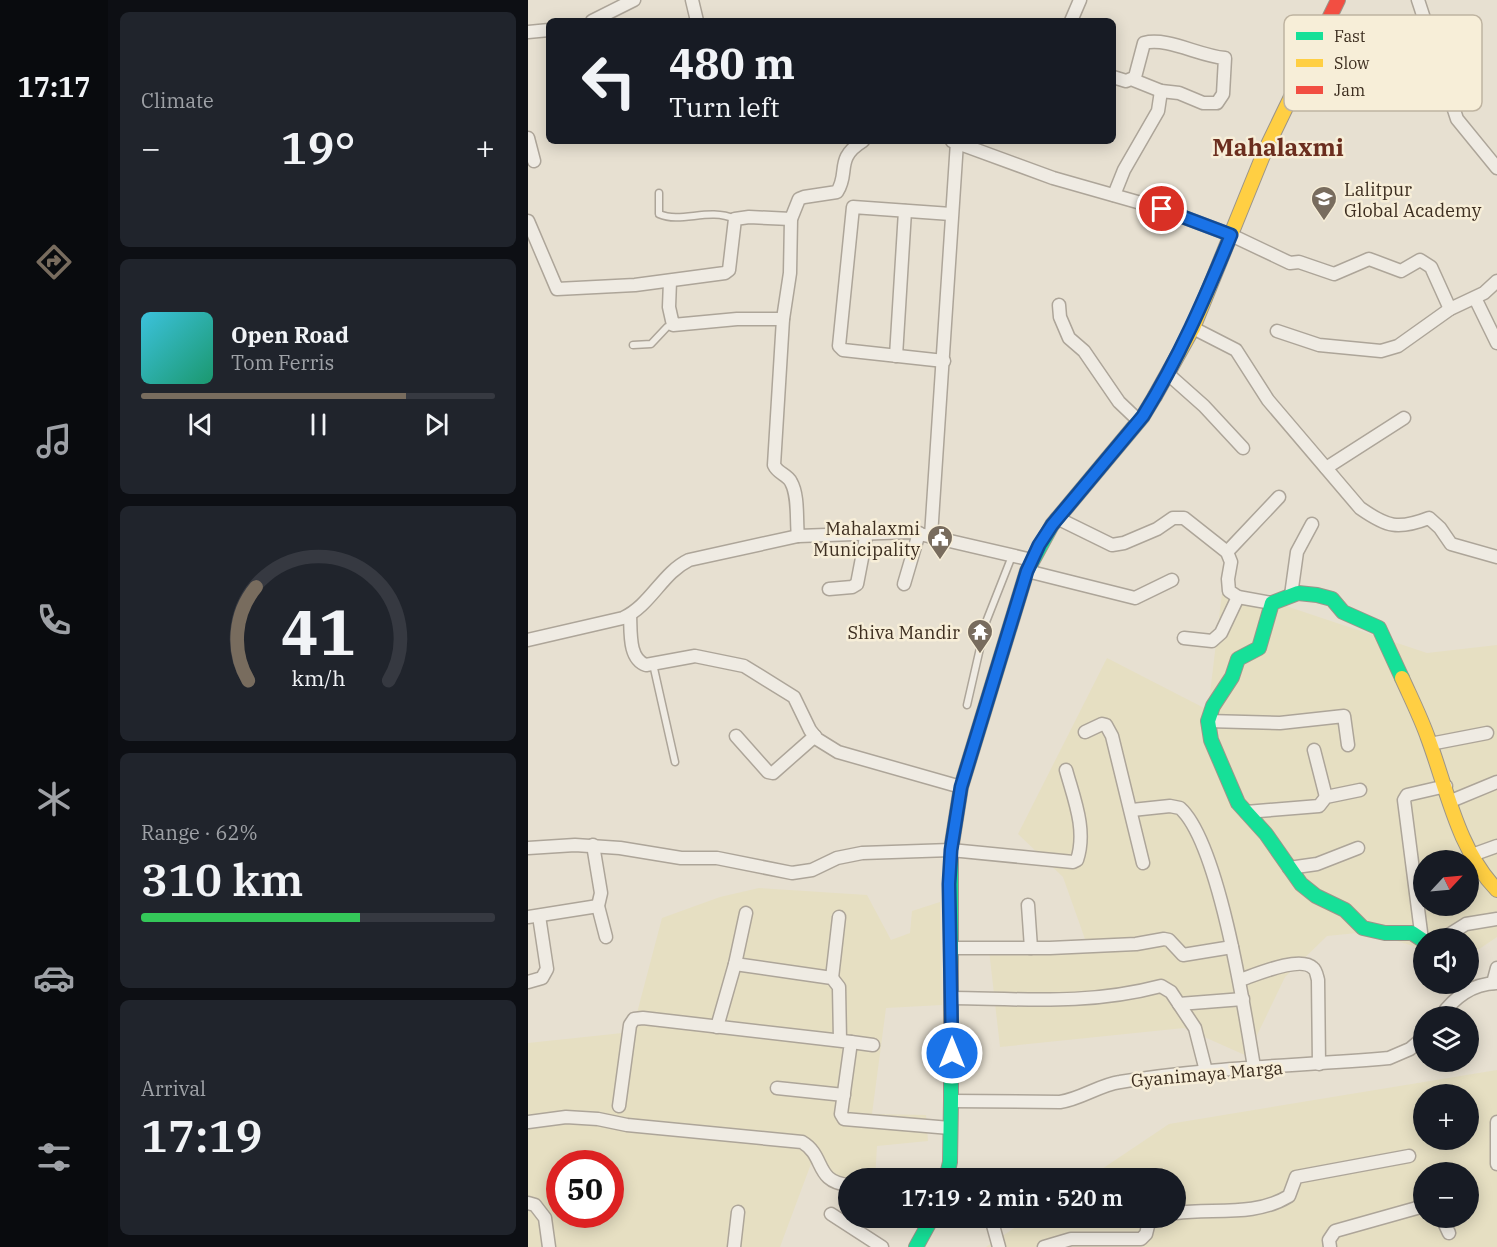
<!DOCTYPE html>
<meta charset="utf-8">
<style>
:root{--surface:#171b24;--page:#20242c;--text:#f1f3f6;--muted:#9ea1a6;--line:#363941;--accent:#786c5e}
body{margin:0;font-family:"IBM Plex Serif",serif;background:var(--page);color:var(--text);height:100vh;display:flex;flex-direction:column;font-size:22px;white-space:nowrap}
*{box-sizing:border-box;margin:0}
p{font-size:20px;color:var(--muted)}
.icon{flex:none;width:33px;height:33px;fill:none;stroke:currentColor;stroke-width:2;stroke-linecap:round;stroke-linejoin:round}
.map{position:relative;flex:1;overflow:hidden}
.details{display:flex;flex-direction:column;gap:12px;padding:12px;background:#0d0f14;width:420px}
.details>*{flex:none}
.guide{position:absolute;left:18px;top:18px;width:570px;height:126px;border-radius:9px;box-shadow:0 3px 15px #0003;background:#171b24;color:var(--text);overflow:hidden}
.needle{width:39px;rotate:64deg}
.controls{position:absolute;left:885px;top:850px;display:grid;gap:12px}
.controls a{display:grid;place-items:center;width:66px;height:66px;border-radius:50%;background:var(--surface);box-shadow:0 3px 15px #0003;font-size:30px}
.speed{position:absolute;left:18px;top:1150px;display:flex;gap:12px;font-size:30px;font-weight:700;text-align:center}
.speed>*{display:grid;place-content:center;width:78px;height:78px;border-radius:50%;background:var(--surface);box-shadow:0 3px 15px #0003;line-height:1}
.speed .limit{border:9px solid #d22;background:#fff;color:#111}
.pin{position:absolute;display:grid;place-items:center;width:51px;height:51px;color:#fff;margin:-26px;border:3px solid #fff;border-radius:50%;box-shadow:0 2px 6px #0007}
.me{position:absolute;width:66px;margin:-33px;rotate:0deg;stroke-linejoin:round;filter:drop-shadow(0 0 4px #0008)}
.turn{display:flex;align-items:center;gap:21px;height:126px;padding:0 24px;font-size:27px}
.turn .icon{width:78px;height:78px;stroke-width:2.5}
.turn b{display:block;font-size:42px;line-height:51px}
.big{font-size:45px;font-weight:600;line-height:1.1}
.details .card{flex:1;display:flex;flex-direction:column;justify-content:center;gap:9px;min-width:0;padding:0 21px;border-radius:9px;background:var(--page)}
.details .dial{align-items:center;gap:0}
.dial svg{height:156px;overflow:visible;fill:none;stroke:var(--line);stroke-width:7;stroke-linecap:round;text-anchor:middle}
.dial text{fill:var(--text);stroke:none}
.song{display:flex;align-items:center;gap:18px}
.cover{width:72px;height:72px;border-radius:9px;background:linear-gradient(135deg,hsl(190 70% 55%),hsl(160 70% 35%))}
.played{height:6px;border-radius:3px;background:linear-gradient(90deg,var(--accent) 75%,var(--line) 75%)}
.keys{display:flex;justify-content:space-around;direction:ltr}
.heat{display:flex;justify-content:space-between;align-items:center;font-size:33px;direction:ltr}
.charge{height:9px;border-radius:4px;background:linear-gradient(90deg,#34c759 62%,var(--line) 0)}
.trip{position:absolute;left:310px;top:1168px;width:348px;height:60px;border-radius:30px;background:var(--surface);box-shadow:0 3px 15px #0003;font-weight:600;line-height:60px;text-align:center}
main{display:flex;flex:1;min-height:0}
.dock{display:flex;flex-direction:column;width:108px;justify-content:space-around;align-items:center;background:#090b0e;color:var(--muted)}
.dock .icon{width:42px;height:42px}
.dock .active{color:var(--accent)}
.dock b{font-size:27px;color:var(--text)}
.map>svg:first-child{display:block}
.farmland{fill:#e6dfc2;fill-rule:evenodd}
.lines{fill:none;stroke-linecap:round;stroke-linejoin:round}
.lane-casing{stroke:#ada599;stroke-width:9}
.street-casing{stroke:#ada599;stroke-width:15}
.fast-casing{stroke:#9c958a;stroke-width:16}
.slow-casing{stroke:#9c958a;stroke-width:16}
.jam-casing{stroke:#9c958a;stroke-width:16}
.lane{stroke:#efebe3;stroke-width:6}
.street{stroke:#efebe3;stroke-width:12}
.fast{stroke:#16e098;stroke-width:14}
.slow{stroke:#ffcf43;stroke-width:14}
.jam{stroke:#f24e42;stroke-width:14}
.route-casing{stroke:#114b97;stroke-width:15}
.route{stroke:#1a73e8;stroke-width:10}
.labels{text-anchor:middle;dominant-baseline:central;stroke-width:5;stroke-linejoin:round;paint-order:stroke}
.poi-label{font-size:18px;fill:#3d2e20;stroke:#f7eed8;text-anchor:end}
.street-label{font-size:18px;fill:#3d2e20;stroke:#f7eed8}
.district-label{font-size:24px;font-weight:bold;fill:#6b2e1e;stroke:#f7eed8}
.key{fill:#f7eed8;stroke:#bfb4a1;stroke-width:1.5}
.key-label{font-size:16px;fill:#3d2e20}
</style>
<main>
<nav class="dock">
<b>17:17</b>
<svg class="icon active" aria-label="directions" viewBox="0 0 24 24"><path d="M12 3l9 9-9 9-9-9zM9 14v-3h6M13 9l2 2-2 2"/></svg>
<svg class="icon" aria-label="music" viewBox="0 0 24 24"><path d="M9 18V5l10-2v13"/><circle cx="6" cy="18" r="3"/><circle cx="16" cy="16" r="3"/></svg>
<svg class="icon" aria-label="phone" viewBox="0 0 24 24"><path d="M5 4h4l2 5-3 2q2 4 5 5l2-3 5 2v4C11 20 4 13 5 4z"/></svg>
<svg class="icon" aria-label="climate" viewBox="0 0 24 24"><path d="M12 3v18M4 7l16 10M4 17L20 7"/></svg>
<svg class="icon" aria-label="car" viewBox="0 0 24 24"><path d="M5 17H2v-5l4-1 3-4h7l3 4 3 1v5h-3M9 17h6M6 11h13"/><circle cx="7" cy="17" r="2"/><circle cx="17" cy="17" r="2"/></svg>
<svg class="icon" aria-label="filters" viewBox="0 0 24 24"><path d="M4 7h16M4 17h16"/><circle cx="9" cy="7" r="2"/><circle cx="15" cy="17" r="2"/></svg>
</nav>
<section class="details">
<div class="card"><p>Climate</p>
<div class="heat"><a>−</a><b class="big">19°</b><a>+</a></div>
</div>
<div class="card">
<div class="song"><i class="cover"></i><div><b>Open Road</b><p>Tom Ferris</p></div></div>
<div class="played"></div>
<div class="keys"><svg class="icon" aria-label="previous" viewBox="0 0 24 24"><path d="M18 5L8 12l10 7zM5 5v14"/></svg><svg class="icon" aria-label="pause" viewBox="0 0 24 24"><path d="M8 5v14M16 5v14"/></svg><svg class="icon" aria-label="next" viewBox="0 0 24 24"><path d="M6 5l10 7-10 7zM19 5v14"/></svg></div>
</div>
<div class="card dial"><svg viewBox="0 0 100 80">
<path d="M14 69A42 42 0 1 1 86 69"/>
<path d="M14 69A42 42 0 0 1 18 21" stroke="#786c5e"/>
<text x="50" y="56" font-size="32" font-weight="700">41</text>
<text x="50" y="72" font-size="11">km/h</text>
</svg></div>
<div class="card"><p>Range · 62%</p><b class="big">310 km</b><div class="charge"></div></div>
<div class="card"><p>Arrival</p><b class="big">17:19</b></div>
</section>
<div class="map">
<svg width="969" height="1247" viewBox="0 0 969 1247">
<rect width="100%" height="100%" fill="#e7e0d1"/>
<g class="farmland">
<path d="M695 585 899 653 969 645V937L941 956 940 939H896L895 949 839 932 799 936 757 977 719 1056 656 1028 472 1047 461 950 557 939 535 877 490 834 579 658 680 710ZM896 861H940V906H896Z"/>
<path d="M231 888 339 895 363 940 382 933 384 911 412 902 414 1005 358 1008 344 1114 398 1115 400 1141 349 1146 347 1179 311 1180 287 1153 252 1247H0V1043L104 1032 134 918 192 897ZM32 1164H82V1215H32Z"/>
<path d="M969 1070V1247H458L501 1218H648V1179H559L641 1124ZM896 1095H940V1140H896ZM896 1173H940V1218H896Z"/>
</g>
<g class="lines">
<defs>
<g id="lane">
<path d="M131 193V214C154 224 180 207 207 219"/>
<polyline points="105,345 123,344 139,327 145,325"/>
<polyline points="125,664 147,762"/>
<polyline points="439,705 458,622 484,556"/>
</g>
<g id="street">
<polyline points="164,0 169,21"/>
<polyline points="890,0 929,119 969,168"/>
<polyline points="64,21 106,0"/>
<polyline points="543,21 552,0"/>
<polyline points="0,32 21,30"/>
<path d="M585 77 598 81 603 79 633 91 651 93 675 103H689L695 94 697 58C671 56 640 37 616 43L607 77 603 79"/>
<polyline points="0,138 6,161"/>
<polyline points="424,141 525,178 634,209 703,235 762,263 771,262 806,274 841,259 873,271 892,260 903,267 922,309"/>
<polyline points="586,195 596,170 630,111 633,91"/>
<polyline points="0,221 29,289 107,285 197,273 201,270 207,219 221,217 263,219"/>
<polyline points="142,281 141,307 145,325 209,319 255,319"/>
<polyline points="947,298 969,343"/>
<polyline points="531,305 532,317 541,338 556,351 591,402 611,421"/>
<path d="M665 328 708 350 740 400 832 508C859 527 870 530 901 518L912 528 923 544 969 557"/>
<polyline points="749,331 791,345 853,351 870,346 922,309 956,293 969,281"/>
<polyline points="368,356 377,211"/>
<polyline points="416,361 315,350 311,346 325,207 423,214"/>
<polyline points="640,374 676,406 715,448"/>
<polyline points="798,468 876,418"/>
<polyline points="529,518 584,545 596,543 629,529 645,518 656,518 699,552 703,562 700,579 701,591 710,597 744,603"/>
<path d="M270 536C268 521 271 496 263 482 259 474 250 474 246 465L255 319 262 273 263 219 271 199 276 197 309 192C322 172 306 159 335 141"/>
<polyline points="403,536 429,142"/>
<polyline points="699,552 751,497"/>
<polyline points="499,571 607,598 644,580"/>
<polyline points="376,584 391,533"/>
<polyline points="301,589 324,587 329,584 339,532"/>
<polyline points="763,595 769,552 784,524"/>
<path d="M102 615C103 631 100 659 118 665L167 656 216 666 266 697 282 730 289 739 310 752 433 787"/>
<polyline points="656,638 684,641 693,633 710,597"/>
<path d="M0 640 95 618C123 605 134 573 161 560L270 536 383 532 504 560"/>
<polyline points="680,721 752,723 816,716 820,745"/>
<polyline points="557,732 574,724 578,725 584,736 615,863"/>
<polyline points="208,736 240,772 245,773 287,736"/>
<polyline points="902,744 959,733"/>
<polyline points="786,750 798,797"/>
<polyline points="923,801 969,782"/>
<path d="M604 810 642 806 652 808C691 843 717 1012 726 1067"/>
<polyline points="718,812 791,806 798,797 832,790"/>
<polyline points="65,845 73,893 70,906 78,937"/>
<path d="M0 848 47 845 92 848 153 858H189L264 873 284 870 309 858 334 853 423 850 545 862 549 860C559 830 546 799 538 770"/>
<polyline points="944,855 969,846"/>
<polyline points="761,868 789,864 830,848"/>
<polyline points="500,905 503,948"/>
<polyline points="0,917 70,906"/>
<polyline points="914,939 938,924 969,919"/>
<polyline points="894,940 876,800 879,795 918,786"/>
<polyline points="423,948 522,948 608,944 636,939 641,940 655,955 704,947"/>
<polyline points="207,964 304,978 311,987 312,1040"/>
<polyline points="304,978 311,917"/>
<path d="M712 980C727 975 772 955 785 968 788 970 789 976 790 980L791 1064"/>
<polyline points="0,982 14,978 19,969 11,916"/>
<polyline points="965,983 969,968"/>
<path d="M424 998C498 999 561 1005 633 986L643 992 651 1004 715 999"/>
<polyline points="651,1004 667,1028 678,1071"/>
<path d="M912 1017C927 997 943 984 969 983"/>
<polyline points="189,1027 207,964 218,913"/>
<polyline points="323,1042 345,1045"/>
<polyline points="249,1088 316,1095"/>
<path d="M423 1101 532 1102C553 1099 571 1085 592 1082 681 1067 771 1066 861 1058L882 1049 896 1037"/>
<polyline points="91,1106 102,1025 106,1019 115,1018 323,1042 313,1114 316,1119 422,1128"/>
<path d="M0 1122 38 1117 70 1119 99 1125 274 1142C298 1156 286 1182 321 1185"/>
<polyline points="969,1122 969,1164"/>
<polyline points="0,1203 7,1205 17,1218 21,1247"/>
<path d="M648 1213C685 1208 727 1217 761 1196L768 1177 881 1156"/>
<polyline points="303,1214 354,1247"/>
<polyline points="463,1218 471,1247"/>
<polyline points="914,1218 921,1233"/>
<polyline points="206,1247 210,1212"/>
<polyline points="516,1247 543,1239 613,1239 618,1234 621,1222 628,1218"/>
<polyline points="802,1247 801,1240 807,1231 896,1206"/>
</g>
<g id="fast">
<polyline points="874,678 851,628 815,612 804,599 789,595 770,593 744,603 731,648 710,659 704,677 685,706 680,721 683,740 710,803 738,834 773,884 788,896 817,910 835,928 857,933 884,933 896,941"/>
<polyline points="418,1179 422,1162 423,1101 423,850 433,787 499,571 524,525 615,416 627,396"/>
<polyline points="388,1247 404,1218"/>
</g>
<g id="slow">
<polyline points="627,396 665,328 736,153 775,72"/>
<path d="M874 678C883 698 893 718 900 738 919 789 930 850 969 890"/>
</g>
<polyline id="jam" points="775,72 810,0"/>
</defs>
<use href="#lane" class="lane-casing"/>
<use href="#street" class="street-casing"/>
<use href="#fast" class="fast-casing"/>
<use href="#slow" class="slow-casing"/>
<use href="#jam" class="jam-casing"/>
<use href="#lane" class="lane"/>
<use href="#street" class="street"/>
<use href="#fast" class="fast"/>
<use href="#slow" class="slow"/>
<use href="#jam" class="jam"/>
</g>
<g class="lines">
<defs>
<path id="route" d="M424 1053 421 884 423 850 433 787 499 571 511 545 524 525 615 416C651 358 677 298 703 235L634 209"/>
</defs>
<use href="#route" class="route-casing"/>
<use href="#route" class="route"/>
</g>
<defs>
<symbol id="school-pin" viewBox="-11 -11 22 30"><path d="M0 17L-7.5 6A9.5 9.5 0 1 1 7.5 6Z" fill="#786c5e" stroke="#f7eed8"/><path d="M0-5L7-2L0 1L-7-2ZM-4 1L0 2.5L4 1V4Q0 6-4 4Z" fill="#fff"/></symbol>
<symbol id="civic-pin" viewBox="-11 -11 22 30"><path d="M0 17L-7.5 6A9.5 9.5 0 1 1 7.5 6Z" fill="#786c5e" stroke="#f7eed8"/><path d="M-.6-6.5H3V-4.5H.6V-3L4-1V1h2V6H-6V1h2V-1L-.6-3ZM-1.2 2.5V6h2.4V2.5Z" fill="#fff"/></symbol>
<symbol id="temple-pin" viewBox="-11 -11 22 30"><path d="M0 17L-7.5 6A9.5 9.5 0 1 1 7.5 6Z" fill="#786c5e" stroke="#f7eed8"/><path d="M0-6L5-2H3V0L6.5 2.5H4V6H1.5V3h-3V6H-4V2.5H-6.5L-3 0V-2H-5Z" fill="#fff"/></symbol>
</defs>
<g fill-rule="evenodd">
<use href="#school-pin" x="781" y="184" width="30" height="40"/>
<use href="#civic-pin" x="397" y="523" width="30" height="40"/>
<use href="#temple-pin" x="437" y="617" width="30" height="40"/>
</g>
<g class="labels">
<g class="poi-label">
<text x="816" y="189" text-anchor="start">Lalitpur<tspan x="816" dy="21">Global Academy</tspan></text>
<text x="392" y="528">Mahalaxmi<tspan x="392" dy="21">Municipality</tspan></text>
<text x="432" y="632">Shiva Mandir</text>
</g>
<g class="street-label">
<text transform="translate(679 1074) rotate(-5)">Gyanimaya Marga</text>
</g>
<g class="district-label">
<text x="750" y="147">Mahalaxmi</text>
</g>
</g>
<rect x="756" y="15" width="198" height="96" rx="9" class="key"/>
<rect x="768" y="32" width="27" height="8" fill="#16e098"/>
<rect x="768" y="59" width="27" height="8" fill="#ffcf43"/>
<rect x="768" y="86" width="27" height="8" fill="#f24e42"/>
<g class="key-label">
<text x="806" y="42">Fast</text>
<text x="806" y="69">Slow</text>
<text x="806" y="96">Jam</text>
</g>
</svg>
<div class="controls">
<a><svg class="needle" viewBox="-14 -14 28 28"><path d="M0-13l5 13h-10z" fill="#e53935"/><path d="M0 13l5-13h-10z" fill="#9ea1a6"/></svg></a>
<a><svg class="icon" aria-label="sound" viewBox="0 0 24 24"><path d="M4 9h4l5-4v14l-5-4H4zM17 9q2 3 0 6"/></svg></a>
<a><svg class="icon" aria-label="layers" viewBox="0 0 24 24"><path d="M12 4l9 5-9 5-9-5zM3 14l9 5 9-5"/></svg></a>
<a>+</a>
<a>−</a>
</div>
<div class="speed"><div class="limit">50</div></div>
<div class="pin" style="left:634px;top:209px;background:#d93025"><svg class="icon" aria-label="arrive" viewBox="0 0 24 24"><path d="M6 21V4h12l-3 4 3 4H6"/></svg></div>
<svg class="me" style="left:424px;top:1053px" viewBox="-20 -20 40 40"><circle r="17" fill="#1a73e8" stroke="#fff" stroke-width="3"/><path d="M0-11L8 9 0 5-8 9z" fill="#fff"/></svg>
<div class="trip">17:19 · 2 min · 520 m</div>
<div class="guide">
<div class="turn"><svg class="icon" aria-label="left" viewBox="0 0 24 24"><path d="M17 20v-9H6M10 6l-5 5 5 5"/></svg><div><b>480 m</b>Turn left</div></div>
</div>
</div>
</main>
